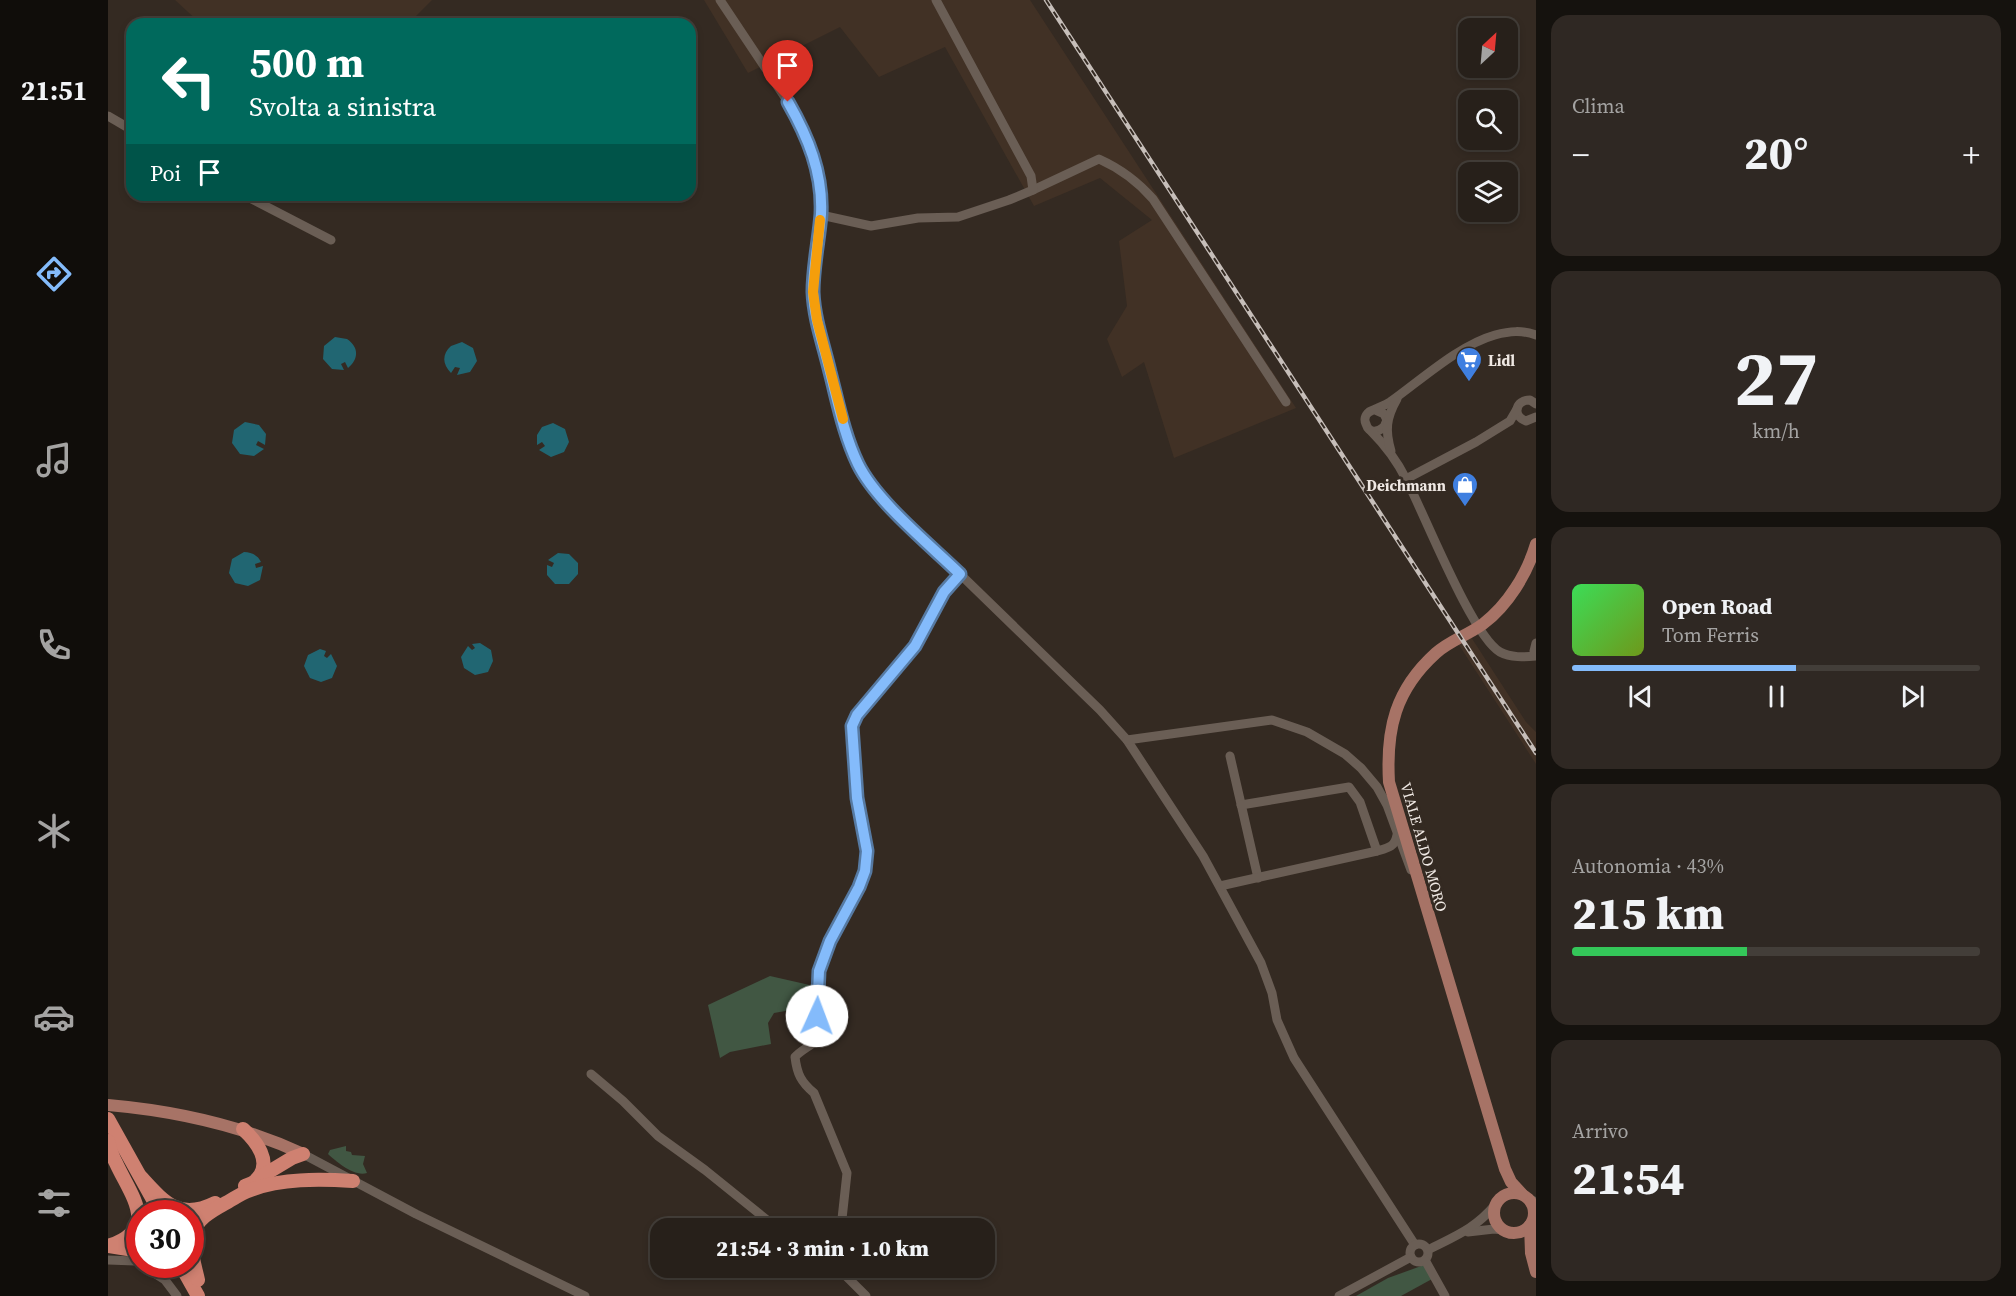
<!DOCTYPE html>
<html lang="it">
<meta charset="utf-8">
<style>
:root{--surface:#27201a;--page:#2f2823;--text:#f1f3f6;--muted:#a4a3a2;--line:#433e39;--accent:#84bbfb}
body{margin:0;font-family:"Source Serif 4",serif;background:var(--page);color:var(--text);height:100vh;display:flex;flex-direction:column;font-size:22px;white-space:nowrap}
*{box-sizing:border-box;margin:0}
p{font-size:20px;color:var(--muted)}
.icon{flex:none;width:33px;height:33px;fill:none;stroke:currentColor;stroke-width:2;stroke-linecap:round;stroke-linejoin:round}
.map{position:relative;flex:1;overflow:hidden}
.sheet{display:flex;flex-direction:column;gap:15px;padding:15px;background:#15120e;width:480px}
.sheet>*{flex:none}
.guide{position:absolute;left:18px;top:18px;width:570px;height:183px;border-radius:18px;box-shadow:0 3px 9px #0003,0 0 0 2px var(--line);background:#00695c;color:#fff;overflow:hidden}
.needle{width:39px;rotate:26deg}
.tools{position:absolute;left:1350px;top:18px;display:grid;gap:12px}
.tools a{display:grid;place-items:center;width:60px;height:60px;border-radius:12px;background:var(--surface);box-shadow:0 3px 9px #0003,0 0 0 2px var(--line);font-size:30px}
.speed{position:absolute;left:18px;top:1200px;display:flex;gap:12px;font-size:30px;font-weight:700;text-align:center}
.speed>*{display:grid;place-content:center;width:78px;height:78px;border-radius:50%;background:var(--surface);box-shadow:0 3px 9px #0003,0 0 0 2px var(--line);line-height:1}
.speed .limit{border:9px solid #d22;background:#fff;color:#111}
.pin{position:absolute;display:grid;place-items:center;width:51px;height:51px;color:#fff;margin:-62px -26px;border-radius:50% 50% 50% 0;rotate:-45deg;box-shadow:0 0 6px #0007}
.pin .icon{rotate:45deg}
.me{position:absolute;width:66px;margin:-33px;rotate:2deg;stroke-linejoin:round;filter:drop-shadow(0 0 4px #0008)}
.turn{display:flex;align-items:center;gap:21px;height:126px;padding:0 24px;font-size:27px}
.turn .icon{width:78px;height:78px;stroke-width:2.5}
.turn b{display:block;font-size:42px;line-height:51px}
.then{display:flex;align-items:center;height:57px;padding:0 24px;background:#0003;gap:12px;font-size:22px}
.big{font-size:45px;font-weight:800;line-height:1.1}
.sheet .tile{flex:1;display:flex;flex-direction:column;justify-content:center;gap:9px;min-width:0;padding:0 21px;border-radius:18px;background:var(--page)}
.sheet .dial{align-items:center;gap:0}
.dial b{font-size:78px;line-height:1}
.song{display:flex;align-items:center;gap:18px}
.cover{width:72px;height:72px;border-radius:9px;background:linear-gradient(135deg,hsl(130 70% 55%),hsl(80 70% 35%))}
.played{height:6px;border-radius:3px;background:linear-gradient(90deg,var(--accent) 55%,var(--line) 55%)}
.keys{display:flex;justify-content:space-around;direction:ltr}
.heat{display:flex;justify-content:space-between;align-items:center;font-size:33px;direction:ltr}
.charge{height:9px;border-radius:4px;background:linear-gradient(90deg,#34c759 43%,var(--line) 0)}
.trip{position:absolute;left:542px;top:1218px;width:345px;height:60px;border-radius:18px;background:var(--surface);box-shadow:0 3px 9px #0003,0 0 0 2px var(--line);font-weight:800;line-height:60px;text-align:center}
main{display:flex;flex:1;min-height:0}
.tabs{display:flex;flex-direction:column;width:108px;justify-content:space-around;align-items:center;background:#100d0a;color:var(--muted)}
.tabs .icon{width:42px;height:42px}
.tabs .selected{color:var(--accent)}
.tabs b{font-size:27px;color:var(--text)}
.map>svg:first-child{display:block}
.built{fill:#413125}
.green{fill:#415743}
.water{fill:#216672}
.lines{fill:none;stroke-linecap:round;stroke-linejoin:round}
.minor{stroke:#6a5e55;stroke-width:9}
.major{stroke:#a77366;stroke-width:12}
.highway{stroke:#cf8171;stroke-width:14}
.rail-casing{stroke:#c6beb9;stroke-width:4.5}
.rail{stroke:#342a22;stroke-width:2;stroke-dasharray:7;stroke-linecap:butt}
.route-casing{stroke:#567aa3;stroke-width:15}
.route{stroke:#84bbfb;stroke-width:10}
.slow{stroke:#f59e0b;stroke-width:10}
.labels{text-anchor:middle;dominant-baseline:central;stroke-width:6;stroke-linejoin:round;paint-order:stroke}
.poi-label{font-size:15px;font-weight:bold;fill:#efe8e3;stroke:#342a22;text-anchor:start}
.street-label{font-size:15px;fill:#efe8e3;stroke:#342a22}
</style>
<main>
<nav class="tabs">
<b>21:51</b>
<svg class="icon selected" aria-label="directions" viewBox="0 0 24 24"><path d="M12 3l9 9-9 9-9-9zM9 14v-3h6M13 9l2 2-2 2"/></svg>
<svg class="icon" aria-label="music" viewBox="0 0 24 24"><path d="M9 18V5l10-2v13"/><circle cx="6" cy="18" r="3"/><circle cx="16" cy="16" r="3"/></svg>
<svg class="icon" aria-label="phone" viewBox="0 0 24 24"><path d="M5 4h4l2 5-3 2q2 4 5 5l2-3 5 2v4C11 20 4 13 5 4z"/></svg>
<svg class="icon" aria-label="climate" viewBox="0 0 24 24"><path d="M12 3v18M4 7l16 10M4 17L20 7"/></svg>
<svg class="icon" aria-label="car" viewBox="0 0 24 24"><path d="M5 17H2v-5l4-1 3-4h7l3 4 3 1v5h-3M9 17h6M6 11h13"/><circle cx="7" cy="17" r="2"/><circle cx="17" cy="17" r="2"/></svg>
<svg class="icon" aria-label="filters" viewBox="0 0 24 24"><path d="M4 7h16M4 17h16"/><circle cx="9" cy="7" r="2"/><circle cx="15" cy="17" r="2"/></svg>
</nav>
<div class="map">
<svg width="1428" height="1296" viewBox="0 0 1428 1296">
<rect width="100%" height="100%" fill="#342a22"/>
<g class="built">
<polygon points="67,0 324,0 300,24 93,24"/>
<polygon points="596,0 922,0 1188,408 1066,458 1036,362 1014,377 999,339 1019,306 1011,241 1044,220 992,178 926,206 837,47 771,77 732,27 640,73"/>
<polygon points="1363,637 1418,722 1428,732 1428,764 1351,645"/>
</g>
<g class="green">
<polygon points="662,976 706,986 706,1006 666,1013 660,1023 663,1044 622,1052 612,1058 600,1005"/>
<path d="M238 1146V1151L243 1152 244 1155 257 1156 255 1164 259 1173C246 1177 229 1162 220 1154L222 1150Z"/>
<polygon points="1316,1265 1324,1279 1293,1296 1248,1296 1280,1278"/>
</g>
<g class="water">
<path d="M227 337 239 339C251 347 251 359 240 368L237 362 233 364 236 370 224 369 215 359 216 346Z"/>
<path d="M354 342 365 348 369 361 362 372 349 375 352 368 347 367 343 373C334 364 334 354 343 346Z"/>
<polygon points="137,422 151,425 158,434 157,445 150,441 148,445 156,449 146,456 132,454 124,443 126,430"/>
<polygon points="445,423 457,429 461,442 456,452 443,457 431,450 437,446 434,442 429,445 429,435 434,427"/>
<path d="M136 552C143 552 150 555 153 562L147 564 148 568 155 566 152 580 140 586 127 583 121 573 124 559Z"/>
<polygon points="450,553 461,554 470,563 470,574 461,584 447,584 439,575 439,565 444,567 446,563 440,560"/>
<polygon points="372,643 383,650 385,661 380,672 367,675 356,668 353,657 360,646 364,650 367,648 364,644"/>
<polygon points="212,649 218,651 216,656 219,658 223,654 229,666 224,678 213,682 202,678 196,666 200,655"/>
</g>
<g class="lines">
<g class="minor">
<polyline points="612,0 680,102 696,129 704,149 711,181 713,198 705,292 709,320 741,442 750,465 765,487 783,507 992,710 1019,740 1095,856 1153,963 1164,993 1169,1020 1186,1058 1307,1245"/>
<polyline points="0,116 24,130"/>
<path d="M925 190 991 159C1011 168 1031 183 1045 199L1178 402"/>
<polyline points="136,195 223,240"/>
<polyline points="713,215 763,226 810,218 850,217 901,200 925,190 923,176 828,0"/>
<path d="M1428 404 1422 400C1407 400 1404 416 1418 421L1428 417"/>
<path d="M1267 410 1276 414 1279 420 1276 427C1270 432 1261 434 1258 424 1256 420 1257 415 1261 412 1268 408 1276 406 1282 402 1313 380 1351 345 1387 335 1402 331 1414 330 1428 335"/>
<path d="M1263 431C1277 445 1289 461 1298 479 1316 513 1364 636 1392 652 1403 658 1416 657 1428 656"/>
<path d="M1283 451C1277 431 1278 418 1289 399"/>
<polyline points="1298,479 1368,442 1402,421 1409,409"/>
<polyline points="1428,643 1426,651 1428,654"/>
<polyline points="1019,740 1164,720 1199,732 1237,754 1253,768 1269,787 1279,805 1303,870"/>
<polyline points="1122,756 1150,878"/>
<polyline points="1133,805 1241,787 1252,802 1269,851"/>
<path d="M1112 886 1269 851C1280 848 1287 847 1289 835"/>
<polyline points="483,1074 515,1101 550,1136 597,1170 669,1228"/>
<polyline points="195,1154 308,1214 477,1296"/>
<polyline points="1421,1199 1428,1202"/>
<path d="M733 1228 739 1173 706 1093C693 1082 689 1074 687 1057 694 1049 704 1046 710 1038L709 993 711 971 722 941 751 887 757 871 759 851 749 798 744 726 749 715 807 646 836 592 852 574"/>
<polyline points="1360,1232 1386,1229 1395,1230"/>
<circle cx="1311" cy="1253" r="9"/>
<path d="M1320 1250C1347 1236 1367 1229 1387 1205"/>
<polyline points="0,1260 27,1261 32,1264"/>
<polyline points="1317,1260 1337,1296"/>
<polyline points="32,1264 57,1280 69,1296"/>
<polyline points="730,1268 758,1296"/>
<polyline points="1231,1296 1303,1257"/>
</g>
<g class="major">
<path d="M0 1105C68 1111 133 1125 195 1154"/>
<circle cx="1406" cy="1213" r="20"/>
<path d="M1414 1194 1403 1182 1397 1169 1281 782C1278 729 1287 690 1328 653 1341 641 1360 635 1375 624 1400 605 1419 574 1428 544"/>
<polyline points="1422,1225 1423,1253 1428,1272"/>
</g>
<g class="highway">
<polyline points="0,1119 53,1214"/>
<path d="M135 1129C148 1141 165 1162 149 1179 147 1182 140 1185 137 1186"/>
<path d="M0 1141C2 1148 4 1156 8 1163 23 1196 53 1229 0 1246"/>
<path d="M33 1177C56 1202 71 1221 107 1203"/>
<polyline points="149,1179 184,1158 195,1154"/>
<polyline points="1,1246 32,1251"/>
<polyline points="72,1264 90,1296"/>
<path d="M90 1280C87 1266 81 1249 84 1235 88 1220 103 1211 116 1204 124 1200 132 1194 140 1191 172 1178 212 1179 245 1181"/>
</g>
<defs>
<polyline id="rail" points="938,0 1428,753"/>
</defs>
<use href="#rail" class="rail-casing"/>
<use href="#rail" class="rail"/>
</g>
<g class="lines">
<defs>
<path id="route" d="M680 102C700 137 715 173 713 214 711 240 705 266 705 292 706 319 716 346 722 372 730 403 736 435 750 464 768 501 821 544 852 574L836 592 807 646 749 715 744 726 749 798 759 851 757 871 751 887 722 941 711 971 709 1016"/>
</defs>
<use href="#route" class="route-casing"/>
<use href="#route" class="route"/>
<polyline class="slow" points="712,220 705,292 709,320 735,419"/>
</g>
<defs>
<symbol id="supermarket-pin" viewBox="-11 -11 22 30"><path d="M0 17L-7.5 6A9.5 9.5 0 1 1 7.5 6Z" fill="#3f7fe0" stroke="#342a22"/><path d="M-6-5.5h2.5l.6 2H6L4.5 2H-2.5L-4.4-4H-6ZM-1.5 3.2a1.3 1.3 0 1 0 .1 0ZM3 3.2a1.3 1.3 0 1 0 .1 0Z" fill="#fff"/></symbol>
<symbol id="shop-pin" viewBox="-11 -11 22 30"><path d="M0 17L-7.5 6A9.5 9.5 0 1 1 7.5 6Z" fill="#3f7fe0" stroke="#342a22"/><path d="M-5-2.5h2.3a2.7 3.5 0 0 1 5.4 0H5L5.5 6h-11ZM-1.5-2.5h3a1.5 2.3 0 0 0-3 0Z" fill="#fff"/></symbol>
</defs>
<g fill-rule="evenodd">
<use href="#supermarket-pin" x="1346" y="345" width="30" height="40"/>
<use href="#shop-pin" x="1342" y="470" width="30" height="40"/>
</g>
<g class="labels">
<g class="poi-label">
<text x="1380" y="360">Lidl</text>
<text x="1338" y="485" text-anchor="end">Deichmann</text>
</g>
<g class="street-label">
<text transform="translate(1316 847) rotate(74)">VIALE ALDO MORO</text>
</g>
</g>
</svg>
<div class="tools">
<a><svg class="needle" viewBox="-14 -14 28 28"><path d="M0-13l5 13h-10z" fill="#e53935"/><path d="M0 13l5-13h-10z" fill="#a4a3a2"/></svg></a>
<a><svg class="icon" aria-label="search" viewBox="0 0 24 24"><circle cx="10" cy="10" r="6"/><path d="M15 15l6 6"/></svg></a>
<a><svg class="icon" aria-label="layers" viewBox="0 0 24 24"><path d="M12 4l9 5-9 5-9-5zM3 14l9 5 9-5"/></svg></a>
</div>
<div class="speed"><div class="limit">30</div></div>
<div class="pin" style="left:680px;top:102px;background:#d93025"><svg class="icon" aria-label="arrive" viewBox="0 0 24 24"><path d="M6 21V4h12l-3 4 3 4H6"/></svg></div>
<svg class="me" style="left:709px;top:1016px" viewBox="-20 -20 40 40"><circle r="19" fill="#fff"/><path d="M0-13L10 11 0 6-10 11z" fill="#84bbfb"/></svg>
<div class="trip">21:54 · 3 min · 1.0 km</div>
<div class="guide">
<div class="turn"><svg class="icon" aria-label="left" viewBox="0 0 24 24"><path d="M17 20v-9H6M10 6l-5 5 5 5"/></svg><div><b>500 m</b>Svolta a sinistra</div></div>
<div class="then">Poi<svg class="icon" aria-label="arrive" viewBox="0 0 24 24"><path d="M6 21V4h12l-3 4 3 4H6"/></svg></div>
</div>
</div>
<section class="sheet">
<div class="tile"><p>Clima</p>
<div class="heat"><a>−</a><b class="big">20°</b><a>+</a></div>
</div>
<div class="tile dial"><b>27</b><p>km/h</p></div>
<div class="tile">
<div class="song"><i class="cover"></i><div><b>Open Road</b><p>Tom Ferris</p></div></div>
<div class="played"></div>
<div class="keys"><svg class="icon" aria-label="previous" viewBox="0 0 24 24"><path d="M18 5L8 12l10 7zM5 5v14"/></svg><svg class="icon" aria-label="pause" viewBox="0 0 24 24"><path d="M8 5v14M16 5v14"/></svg><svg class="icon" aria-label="next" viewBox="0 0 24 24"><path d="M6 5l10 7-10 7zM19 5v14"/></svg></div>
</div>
<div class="tile"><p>Autonomia · 43%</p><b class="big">215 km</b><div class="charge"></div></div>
<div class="tile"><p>Arrivo</p><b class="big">21:54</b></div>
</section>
</main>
